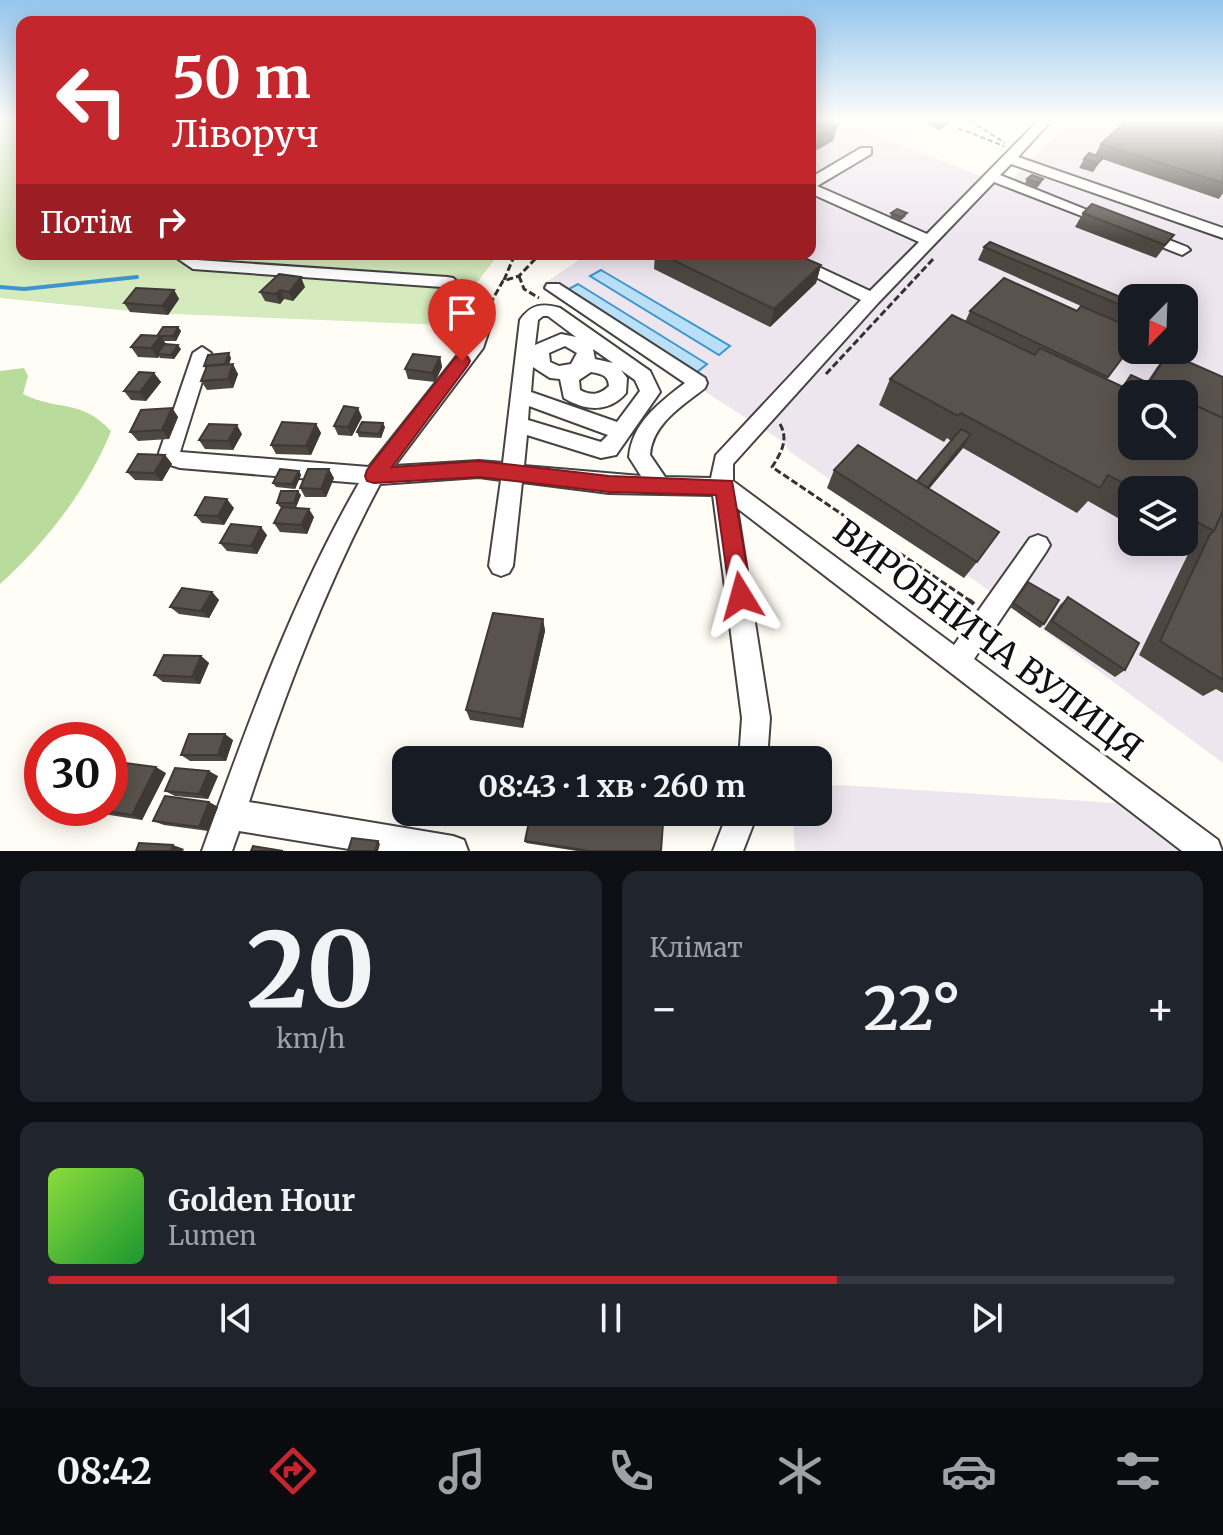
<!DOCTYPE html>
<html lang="uk">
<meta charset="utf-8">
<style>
:root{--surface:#171b24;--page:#20242c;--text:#f1f3f6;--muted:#9ea1a6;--line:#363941;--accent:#c4262e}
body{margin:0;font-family:Merriweather,serif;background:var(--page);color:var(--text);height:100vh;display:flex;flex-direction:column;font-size:30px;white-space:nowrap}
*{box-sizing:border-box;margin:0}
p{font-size:26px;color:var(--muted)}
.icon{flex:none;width:44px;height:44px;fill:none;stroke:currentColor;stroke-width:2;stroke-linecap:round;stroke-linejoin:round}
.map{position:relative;height:851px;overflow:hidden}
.sheet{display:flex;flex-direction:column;gap:20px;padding:20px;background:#0d0f14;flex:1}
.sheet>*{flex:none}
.top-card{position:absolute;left:16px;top:16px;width:800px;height:244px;border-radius:16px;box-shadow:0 4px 20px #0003;background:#c4262e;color:#fff;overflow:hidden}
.needle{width:52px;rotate:203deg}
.fabs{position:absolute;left:1118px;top:284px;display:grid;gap:16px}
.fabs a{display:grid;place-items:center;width:80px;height:80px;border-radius:16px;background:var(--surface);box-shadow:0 4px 20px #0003;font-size:40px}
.speed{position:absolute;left:24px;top:722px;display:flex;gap:16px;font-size:40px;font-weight:700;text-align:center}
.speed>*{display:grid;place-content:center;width:104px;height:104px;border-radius:50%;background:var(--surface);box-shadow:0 4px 20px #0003;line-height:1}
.speed .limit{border:12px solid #d22;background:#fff;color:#111}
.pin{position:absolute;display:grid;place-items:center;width:68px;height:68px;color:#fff;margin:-82px -34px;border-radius:50% 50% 50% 0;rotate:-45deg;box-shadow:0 0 8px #0007}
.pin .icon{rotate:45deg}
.me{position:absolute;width:88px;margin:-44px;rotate:352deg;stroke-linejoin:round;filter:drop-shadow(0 0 6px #0008)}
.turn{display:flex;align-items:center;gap:28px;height:168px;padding:0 24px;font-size:36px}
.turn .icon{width:104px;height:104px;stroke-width:2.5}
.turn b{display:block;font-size:56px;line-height:68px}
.then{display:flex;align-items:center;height:76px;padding:0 24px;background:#0003;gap:16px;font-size:30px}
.big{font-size:60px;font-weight:700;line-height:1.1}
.sheet .card{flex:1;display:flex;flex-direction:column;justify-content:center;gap:12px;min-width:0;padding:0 28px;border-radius:16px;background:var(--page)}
.sheet .dial{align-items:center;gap:0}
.dial b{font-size:104px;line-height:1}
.song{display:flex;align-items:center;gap:24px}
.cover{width:96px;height:96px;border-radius:12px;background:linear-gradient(135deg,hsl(90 70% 55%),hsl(130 70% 35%))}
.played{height:8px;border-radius:4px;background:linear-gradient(90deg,var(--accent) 70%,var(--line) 70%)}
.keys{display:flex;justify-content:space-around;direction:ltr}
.heat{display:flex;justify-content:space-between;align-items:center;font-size:44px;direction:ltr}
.sheet .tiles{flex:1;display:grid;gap:20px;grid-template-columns:1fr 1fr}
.card:last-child{grid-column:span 2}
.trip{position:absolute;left:392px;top:746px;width:440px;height:80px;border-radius:16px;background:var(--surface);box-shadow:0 4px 20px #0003;font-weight:700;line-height:80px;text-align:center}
.tabs{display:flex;height:128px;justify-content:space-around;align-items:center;background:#090b0e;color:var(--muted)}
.tabs .icon{width:56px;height:56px}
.tabs .active{color:var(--accent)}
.tabs b{font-size:36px;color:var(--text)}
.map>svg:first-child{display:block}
.industrial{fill:#eee6ef;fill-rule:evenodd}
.green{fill:#d5ebbd}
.forest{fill:#b9dc9c}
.water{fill:#b9e0f7;stroke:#3f96cf;stroke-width:2}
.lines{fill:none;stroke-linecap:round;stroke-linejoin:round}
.stream{stroke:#3f96cf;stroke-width:4}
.minor-casing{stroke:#444;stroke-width:4}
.path-far2{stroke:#333;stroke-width:2;stroke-dasharray:5 3;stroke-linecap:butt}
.path-far1{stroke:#333;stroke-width:3;stroke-dasharray:7 3;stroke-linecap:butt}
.path{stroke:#333;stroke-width:4;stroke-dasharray:11 5;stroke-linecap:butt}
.minor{fill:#fff;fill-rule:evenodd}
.wall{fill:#4d4742}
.shaded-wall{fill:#3f3936}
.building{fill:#5a524d;stroke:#3f3936;stroke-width:2}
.route{fill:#c4262e;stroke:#7f191e;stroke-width:2}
.labels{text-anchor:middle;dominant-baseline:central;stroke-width:8;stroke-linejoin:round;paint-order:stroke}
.near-street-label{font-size:34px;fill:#111;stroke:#fff}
</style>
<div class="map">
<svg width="1223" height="851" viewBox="0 0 1223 851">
<rect width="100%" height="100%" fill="#fffdf5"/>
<g class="industrial">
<path d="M810 121H841L1006 186 1069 121H1223V763L1004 601 789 451 785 443 540 286 588 254H810ZM1132 298H1184V350H1132ZM1132 394H1184V446H1132ZM1132 490H1184V542H1132Z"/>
<polygon points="840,785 1116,803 1178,851 795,851 792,812 818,812 818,787"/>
</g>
<polygon class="green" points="0,121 22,121 22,254 499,254 444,325 150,313 0,298"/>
<path class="forest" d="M24 368 28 376 23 394C60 412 80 398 111 431 89 487 45 544 0 584V371Z"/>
<g class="water">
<polygon points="601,270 730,346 719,355 590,276"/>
<polygon points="578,284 707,364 696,373 567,290"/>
</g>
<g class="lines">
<polyline class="stream" points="0,287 24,289 137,277"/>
<defs>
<g id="minor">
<path d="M1038 121H1051L1018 157 1223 228V238L1011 164 1000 175 1117 222 1110 226 1105 225 994 182 878 303 733 464V481L954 645 1030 538 1038 535 1046 538 1050 545 1046 552 974 659 1218 840 1222 851H1182L737 508 770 718 767 760H739L742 718 713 495 609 493 522 482 513 566 509 573 501 576 493 573 489 566 501 480 479 477 380 484C326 585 285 694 249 802L453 836 464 840 468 851H361L239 831 232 851H202C247 726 292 599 359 483L180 468 164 463 159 453 193 353 202 347 211 353 180 452 369 467 468 342 475 319 442 287 193 269 171 254H189L197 260 447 277 453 278 490 314 493 318 483 348 394 466 479 461 503 463 520 320C531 304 543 303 560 308L650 371 660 392 616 455 601 458 527 435 524 466 641 476 629 457C632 423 659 403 685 383L545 288 547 284H559L705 378 707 383 705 388C682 406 652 424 650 455L665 477 711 478 716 455 861 300 770 254H791L870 291 919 242 810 193V178L861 148H871V154L817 186 927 234ZM543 316H548L576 337 561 334 535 345 538 320ZM565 346 577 353 571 364 559 366 550 362 549 353ZM593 349 613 363 595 359ZM533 367 550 378 560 379 564 398C585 411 609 413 626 393L627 378 621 370 635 380 640 391 617 422 531 392ZM591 372C602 374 608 375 609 386 600 395 591 396 580 390L579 380ZM529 406 608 435 601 442 528 420Z"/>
<polygon points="1144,230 1187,247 1190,250 1182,255 1139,238 1139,232"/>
<polygon points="728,812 758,812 743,851 713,851"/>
</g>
</defs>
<use href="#minor" class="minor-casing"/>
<g class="path-far2">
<polyline points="970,121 1005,143"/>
<polyline points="958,128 1004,146"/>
<polyline points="22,148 22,156"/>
</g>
<g class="path-far1">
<polyline points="519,276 524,289 539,298"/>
<polyline points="504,280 515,254"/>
<polyline points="490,304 503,281 519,276 540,254"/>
<polyline points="826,374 935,257"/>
<path d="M780 424C789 440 781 453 772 467L972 602"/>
</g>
<polyline class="path" points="969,600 974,604"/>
<use href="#minor" class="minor"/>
</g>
<g class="wall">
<polygon points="929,121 946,126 939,130 927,125"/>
<polygon points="1223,121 1223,193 1219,199 1102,159 1093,172 1079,168 1084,159 1095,155 1101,144"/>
<polygon points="1027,179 1041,183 1037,188 1025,183"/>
<polygon points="891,213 907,213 905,217 899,222 890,218"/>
<polygon points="1083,213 1174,235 1156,258 1075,227"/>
<polygon points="984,247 1132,302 1132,326 1131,328 1132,345 1107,379 1122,387 1131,375 1147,382 1157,367 1168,353 1223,377 1223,693 1216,689 1203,696 1139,655 1190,550 1184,555 1161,542 1184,542 1184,490 1132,490 1132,526 1088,501 1077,513 963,448 929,489 977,562 964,578 827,488 834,470 917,481 951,441 947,438 944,442 879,405 890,379 965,322 970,311 1077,311 1081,306 978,260"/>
<polygon points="655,254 735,254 744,258 821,265 816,283 770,327 654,269"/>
<polygon points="305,287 293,301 284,299 280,304 265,301 260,292"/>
<polygon points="174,290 179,299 168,315 130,312 124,303"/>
<polygon points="178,327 181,331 176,341 164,341 166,344 181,349 174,359 160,358 159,356 158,358 138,357 131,347"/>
<polygon points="440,357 442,367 435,382 408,379 405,369"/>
<polygon points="231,358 229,365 238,374 233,388 207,390 201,381 206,369 204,366"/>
<polygon points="154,373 161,382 146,401 131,400 124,391"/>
<polygon points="172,408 178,417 169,439 138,441 130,432"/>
<polygon points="362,417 352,436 338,435 334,426"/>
<polygon points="316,424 321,433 311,455 276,454 271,445"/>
<polygon points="385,427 381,438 359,437 357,432"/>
<polygon points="242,434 233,450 205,449 199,440"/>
<polygon points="165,455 172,464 162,481 135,480 127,472"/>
<polygon points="299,471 301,475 295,489 276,487 273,483"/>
<polygon points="334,478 326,497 305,497 300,488"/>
<polygon points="301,495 296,507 280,507 277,503"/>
<polygon points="234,508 224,525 202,523 195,515"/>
<polygon points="314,517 307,534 280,532 274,523"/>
<polygon points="267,535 257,554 227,551 220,543"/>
<polygon points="1028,582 1044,624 1040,628 1010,607"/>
<polygon points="212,592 219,600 209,618 179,614 170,607"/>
<polygon points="1068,597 1125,670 1115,677 1044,629 1060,605"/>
<polygon points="543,619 545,631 523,728 470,720 466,710"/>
<polygon points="201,656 209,663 200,684 163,682 154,675"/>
<polygon points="233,740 226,761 190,761 181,755"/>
<polygon points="166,773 142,820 103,814 91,809"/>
<polygon points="218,776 208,799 175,796 165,791"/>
<polygon points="209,802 218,807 208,831 164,825 153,821"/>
<polygon points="525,841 661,851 577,851 526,843"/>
</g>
<g class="shaded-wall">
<polygon points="948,122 946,126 939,130 940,126"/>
<polygon points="838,124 833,141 810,154 810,140"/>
<polygon points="821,265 816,283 770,327 774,309"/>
<polygon points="301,277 305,287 293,301 289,292"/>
<polygon points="174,290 179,299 168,315 162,306"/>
<polygon points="280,290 284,299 280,304 276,294"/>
<polygon points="178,327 181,331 176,341 173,336"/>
<polygon points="161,336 167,346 157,354 159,356 158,358 151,348"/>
<polygon points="178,345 181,349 174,359 171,355"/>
<polygon points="229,353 231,358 227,369 225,364"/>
<polygon points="440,357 442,367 435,382 432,373"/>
<polygon points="233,364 238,374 233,388 228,379"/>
<polygon points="154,373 161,382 146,401 140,392"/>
<polygon points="172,408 178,417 169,439 162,430"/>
<polygon points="358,408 362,417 352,436 348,427"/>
<polygon points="383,423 385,427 381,438 379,434"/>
<polygon points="316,424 321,433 311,455 306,446"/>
<polygon points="237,425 242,434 233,450 228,441"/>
<polygon points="971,434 963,448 916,504 924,491"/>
<polygon points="165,455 172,464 162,481 154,473"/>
<polygon points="329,469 334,478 326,497 321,489"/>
<polygon points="299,471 301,475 295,489 292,484"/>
<polygon points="298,491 301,495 296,507 294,503"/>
<polygon points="227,499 234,508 224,525 218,516"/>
<polygon points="309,509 314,517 307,534 301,525"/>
<polygon points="261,527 267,535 257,554 251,546"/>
<polygon points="212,592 219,600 209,618 201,611"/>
<polygon points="543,619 545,631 523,728 521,719"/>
<polygon points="201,656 209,663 200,684 192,677"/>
<polygon points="225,734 233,740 226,761 218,755"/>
<polygon points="156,767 166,773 142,820 132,815"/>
<polygon points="209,771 218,776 208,799 199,794"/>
<polygon points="209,802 218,807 208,831 199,827"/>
<polygon points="378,841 380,844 378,851 375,851"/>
<polygon points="173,845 184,849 183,851 171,851"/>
</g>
<g class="building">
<polygon points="810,121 830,121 838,124 810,140"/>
<polygon points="929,121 945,121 948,122 940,126"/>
<polygon points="1126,121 1223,121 1223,183 1101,144"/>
<polygon points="1089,153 1103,158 1098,163 1084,159"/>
<polygon points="1032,175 1043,179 1039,183 1027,179"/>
<polygon points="1092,204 1174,235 1165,245 1083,213"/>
<polygon points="897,209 907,213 901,217 891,213"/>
<polygon points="990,242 1132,302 1132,310 984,247"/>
<polygon points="661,254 735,254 744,258 750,254 795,254 821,265 774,309"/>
<polygon points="279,274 301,277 289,292 280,290 276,294 260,292"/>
<polygon points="1004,278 1077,311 1081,306 1132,328 1132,345 1108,377 970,311"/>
<polygon points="136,288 174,290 162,306 124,303"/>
<polygon points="952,315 1035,355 1040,348 1123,387 1131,375 1172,394 1132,394 1132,446 1184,446 1184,400 1223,418 1223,511 1214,531 1184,515 1184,490 1137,490 1108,475 1100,488 961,413 958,416 890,379"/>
<polygon points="163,327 178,327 173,336 157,336"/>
<polygon points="141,335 161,336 151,348 131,347"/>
<polygon points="165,344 178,345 171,355 157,354"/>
<polygon points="229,353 225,364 204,366 208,355"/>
<polygon points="1168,353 1223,377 1223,418 1184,400 1184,394 1172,394 1149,383"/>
<polygon points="413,354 440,357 432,373 405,369"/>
<polygon points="233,364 228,379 201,381 207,366"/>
<polygon points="139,372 154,373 140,392 124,391"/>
<polygon points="344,406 358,408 348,427 334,426"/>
<polygon points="172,408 162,430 130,432 141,410"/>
<polygon points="282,422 316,424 306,446 271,445"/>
<polygon points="362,422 383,423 379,434 357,432"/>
<polygon points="209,424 237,425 228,441 199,440"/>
<polygon points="961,429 971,434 927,488 917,481"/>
<polygon points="858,445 999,532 977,562 834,470"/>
<polygon points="138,454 165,455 154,473 127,472"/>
<polygon points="280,469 299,471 292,484 273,483"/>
<polygon points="308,469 329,469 321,489 300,488"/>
<polygon points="281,491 298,491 294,503 277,503"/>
<polygon points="205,497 227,499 218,516 195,515"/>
<polygon points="282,507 309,509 301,525 274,523"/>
<polygon points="1223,511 1222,615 1223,680 1160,641 1210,534 1214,531"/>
<polygon points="231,524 261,527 251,546 220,543"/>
<polygon points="1028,582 1059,600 1044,624 1013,603"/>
<polygon points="182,588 212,592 201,611 170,607"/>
<polygon points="1068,597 1139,643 1125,670 1052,621"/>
<polygon points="493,613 543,619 521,719 466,710"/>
<polygon points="164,655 201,656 192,677 154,675"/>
<polygon points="189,734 225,734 218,755 181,755"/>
<polygon points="117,762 156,767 132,815 91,809 92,808 110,808 110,775"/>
<polygon points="175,768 209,771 199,794 165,791"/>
<polygon points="165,796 209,802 199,827 153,821"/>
<polygon points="531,812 589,812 663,823 661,851 590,851 525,841"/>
<polygon points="352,838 378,841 375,851 348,851"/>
<polygon points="139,843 173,845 171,851 136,851"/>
<polygon points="253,846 283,851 251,851"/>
</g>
<linearGradient id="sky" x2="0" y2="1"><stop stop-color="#95c6ee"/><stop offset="0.5" stop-color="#fffefa"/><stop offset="1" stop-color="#fffefa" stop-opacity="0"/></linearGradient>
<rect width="1223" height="240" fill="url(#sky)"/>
<polygon class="route" points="462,355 468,357 470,361 468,365 392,467 479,461 609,476 732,481 752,596 748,603 741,606 733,603 730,596 716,495 609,492 479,477 374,483 367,481 365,476 367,470 456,357"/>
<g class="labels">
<g class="near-street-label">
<text transform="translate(988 640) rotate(37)">ВИРОБНИЧА ВУЛИЦЯ</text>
</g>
</g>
</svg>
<div class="fabs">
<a><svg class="needle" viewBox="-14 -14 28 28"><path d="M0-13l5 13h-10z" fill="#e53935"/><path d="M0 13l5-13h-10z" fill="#9ea1a6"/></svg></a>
<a><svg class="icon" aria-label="search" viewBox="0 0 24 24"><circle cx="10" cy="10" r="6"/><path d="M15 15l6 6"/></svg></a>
<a><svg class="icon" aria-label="layers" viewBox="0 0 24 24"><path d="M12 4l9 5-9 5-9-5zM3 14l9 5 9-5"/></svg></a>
</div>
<div class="speed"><div class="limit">30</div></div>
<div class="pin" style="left:462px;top:361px;background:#d93025"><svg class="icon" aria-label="arrive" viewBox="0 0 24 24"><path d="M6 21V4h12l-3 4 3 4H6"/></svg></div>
<svg class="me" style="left:741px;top:596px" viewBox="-20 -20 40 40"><path d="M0-17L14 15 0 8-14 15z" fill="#c4262e" stroke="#fff" stroke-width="4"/></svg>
<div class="trip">08:43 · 1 хв · 260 m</div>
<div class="top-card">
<div class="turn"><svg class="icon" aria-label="left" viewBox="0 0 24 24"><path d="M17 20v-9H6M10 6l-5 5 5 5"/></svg><div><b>50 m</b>Ліворуч</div></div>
<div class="then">Потім<svg class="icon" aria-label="right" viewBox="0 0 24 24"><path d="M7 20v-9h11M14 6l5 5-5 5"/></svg></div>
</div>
</div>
<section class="sheet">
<div class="tiles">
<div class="card dial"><b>20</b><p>km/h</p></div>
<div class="card"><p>Клімат</p>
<div class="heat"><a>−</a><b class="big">22°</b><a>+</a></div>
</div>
<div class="card">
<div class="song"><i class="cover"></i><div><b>Golden Hour</b><p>Lumen</p></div></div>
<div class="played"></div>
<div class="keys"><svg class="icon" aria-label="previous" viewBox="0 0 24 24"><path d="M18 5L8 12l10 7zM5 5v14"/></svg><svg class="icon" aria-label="pause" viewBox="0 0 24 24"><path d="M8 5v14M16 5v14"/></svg><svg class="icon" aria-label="next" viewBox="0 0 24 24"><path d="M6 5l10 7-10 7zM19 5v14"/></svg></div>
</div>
</div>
</section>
<nav class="tabs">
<b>08:42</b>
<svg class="icon active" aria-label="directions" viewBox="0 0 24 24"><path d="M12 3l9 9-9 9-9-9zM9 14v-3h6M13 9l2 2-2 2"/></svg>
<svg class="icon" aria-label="music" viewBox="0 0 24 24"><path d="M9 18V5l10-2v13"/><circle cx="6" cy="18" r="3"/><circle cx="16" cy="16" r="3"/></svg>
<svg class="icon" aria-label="phone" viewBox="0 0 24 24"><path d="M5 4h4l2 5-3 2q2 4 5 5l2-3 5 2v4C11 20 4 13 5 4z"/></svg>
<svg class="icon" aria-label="climate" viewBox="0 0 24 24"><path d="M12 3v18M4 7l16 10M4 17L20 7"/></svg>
<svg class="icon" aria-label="car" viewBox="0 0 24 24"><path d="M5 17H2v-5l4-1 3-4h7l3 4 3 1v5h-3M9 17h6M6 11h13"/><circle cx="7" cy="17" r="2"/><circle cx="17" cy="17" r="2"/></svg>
<svg class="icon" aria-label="filters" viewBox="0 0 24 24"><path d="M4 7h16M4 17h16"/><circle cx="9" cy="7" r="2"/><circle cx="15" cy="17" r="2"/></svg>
</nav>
